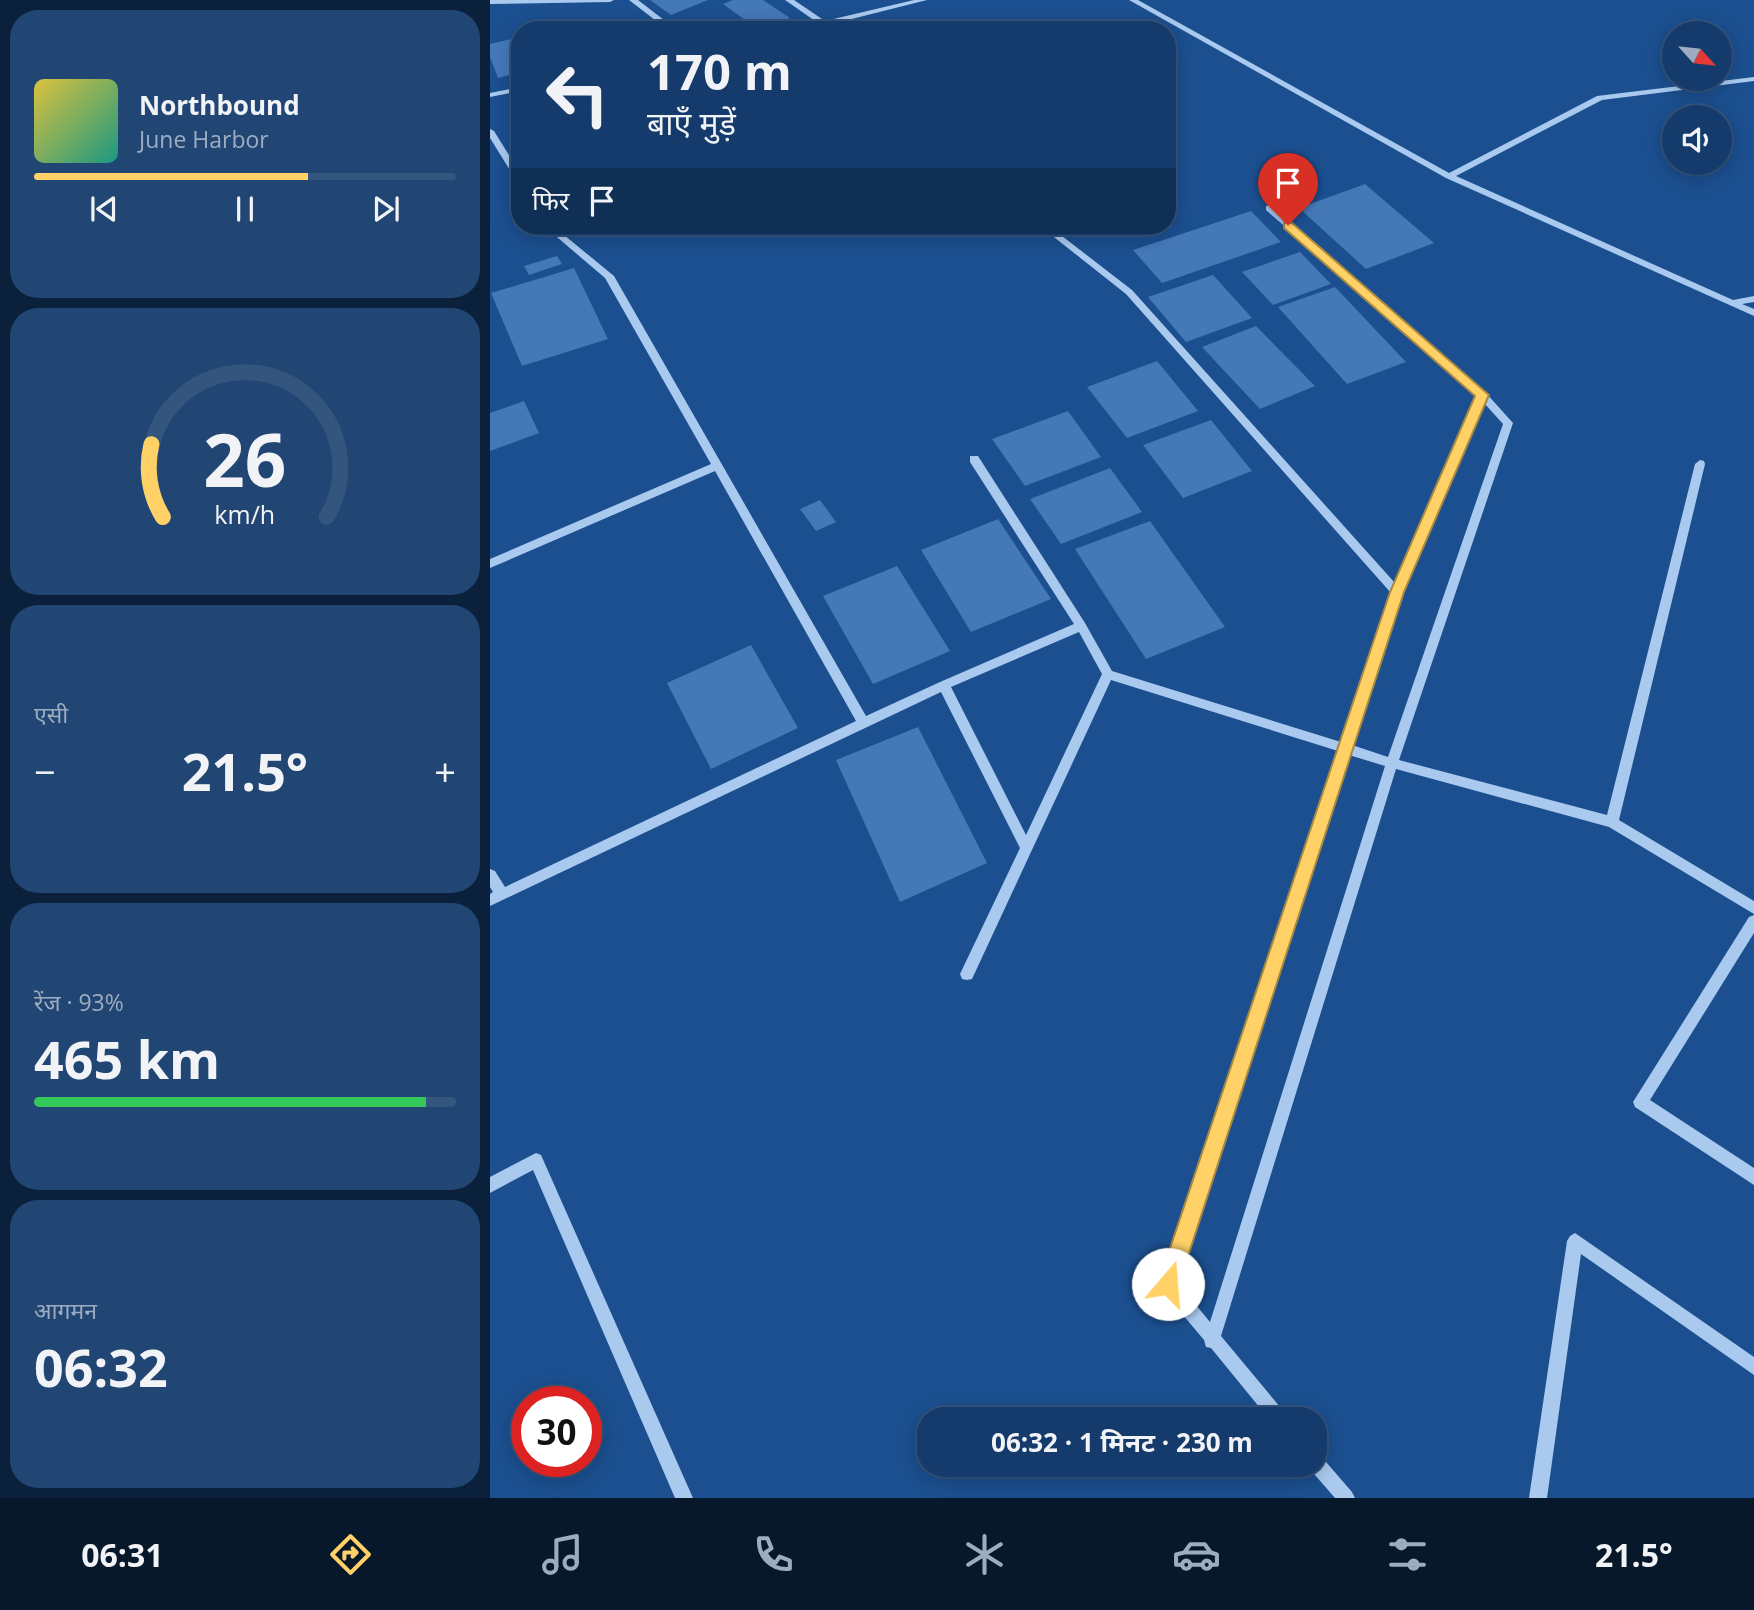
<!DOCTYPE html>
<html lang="hi">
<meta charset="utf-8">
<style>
:root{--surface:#143b6b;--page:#214673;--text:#f1f3f6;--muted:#9dadc1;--line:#33557e;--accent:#ffd166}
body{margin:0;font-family:"Open Sans","Noto Sans Devanagari",sans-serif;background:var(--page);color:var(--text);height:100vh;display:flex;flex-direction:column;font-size:26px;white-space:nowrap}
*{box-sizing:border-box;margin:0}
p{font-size:23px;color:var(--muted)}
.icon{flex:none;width:38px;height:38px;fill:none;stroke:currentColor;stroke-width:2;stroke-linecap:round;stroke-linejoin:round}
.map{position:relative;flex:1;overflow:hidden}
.side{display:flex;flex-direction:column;gap:10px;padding:10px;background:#0b203b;width:490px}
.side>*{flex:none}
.top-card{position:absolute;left:21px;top:21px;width:665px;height:214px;border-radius:28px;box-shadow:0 4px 18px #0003,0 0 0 2px var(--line);background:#143b6b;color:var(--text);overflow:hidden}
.needle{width:46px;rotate:117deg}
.fabs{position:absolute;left:1172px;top:21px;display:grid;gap:14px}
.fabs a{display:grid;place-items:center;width:70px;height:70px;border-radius:50%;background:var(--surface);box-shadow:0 4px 18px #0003,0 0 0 2px var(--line);font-size:35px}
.speed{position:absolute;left:21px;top:1386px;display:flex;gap:14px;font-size:35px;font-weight:700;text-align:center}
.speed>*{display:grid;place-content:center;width:91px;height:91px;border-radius:50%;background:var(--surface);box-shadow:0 4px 18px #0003,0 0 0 2px var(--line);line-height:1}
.speed .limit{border:10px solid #d22;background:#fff;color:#111}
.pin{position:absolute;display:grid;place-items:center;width:60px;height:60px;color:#fff;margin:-72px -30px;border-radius:50% 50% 50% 0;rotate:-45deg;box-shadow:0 0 7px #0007}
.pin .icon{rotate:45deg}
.me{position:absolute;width:77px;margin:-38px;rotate:18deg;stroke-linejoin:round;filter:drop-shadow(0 0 5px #0008)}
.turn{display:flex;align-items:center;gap:24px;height:147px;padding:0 21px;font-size:32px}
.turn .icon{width:91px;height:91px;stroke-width:2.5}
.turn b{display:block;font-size:49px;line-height:60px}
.then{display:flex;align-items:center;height:66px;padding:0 21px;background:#0003;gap:14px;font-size:26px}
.big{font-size:52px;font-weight:700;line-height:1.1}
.side .card{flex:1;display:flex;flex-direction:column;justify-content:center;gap:10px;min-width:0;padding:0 24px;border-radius:28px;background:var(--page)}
.side .dial{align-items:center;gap:0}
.dial svg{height:182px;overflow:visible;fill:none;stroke:var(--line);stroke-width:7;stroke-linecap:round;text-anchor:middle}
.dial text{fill:var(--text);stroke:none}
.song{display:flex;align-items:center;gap:21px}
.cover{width:84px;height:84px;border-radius:10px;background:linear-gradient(135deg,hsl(50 70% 55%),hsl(170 70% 35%))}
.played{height:7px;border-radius:4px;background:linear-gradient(90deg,var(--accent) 65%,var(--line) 65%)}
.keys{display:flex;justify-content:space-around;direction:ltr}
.heat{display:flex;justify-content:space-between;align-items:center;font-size:38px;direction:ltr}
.charge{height:10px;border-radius:5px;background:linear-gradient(90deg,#34c759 93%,var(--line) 0)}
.trip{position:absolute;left:427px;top:1407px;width:410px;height:70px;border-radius:28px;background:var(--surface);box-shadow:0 4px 18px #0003,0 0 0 2px var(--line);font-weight:700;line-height:70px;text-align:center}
.tabs{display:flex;height:112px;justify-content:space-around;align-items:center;background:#08182b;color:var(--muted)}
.tabs .icon{width:49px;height:49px}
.tabs .current{color:var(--accent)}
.tabs b{font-size:32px;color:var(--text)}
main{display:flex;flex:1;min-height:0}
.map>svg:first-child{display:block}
.building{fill:#4478b7}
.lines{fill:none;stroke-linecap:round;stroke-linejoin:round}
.minor{fill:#a9c9ee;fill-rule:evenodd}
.route{fill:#ffd166;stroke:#a68842;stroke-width:2}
</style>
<main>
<section class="side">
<div class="card">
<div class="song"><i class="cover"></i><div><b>Northbound</b><p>June Harbor</p></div></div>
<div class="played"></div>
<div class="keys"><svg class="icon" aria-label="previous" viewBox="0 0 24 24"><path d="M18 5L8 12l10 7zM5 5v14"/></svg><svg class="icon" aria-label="pause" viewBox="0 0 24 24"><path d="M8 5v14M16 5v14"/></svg><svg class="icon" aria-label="next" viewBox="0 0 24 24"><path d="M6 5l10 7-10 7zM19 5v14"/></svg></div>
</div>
<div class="card dial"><svg viewBox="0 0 100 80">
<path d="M14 69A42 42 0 1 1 86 69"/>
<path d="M14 69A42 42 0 0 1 9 37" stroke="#ffd166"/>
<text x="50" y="56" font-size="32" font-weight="700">26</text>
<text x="50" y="72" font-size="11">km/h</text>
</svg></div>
<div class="card"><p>एसी</p>
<div class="heat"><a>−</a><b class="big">21.5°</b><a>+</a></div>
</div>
<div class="card"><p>रेंज · 93%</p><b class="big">465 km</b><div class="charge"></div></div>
<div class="card"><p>आगमन</p><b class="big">06:32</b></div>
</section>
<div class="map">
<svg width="1264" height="1498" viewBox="0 0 1264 1498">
<rect width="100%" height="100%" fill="#1b4f8f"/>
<g class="building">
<polygon points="160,0 218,0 181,15"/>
<polygon points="243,0 273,0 300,18 269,30 233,4"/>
<polygon points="30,37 30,72 8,78 0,57 0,44"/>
<polygon points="875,184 944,243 876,269 809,208"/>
<polygon points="761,211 791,242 672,283 643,250"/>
<polygon points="810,252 841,284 783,305 752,272"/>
<polygon points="67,256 72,264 39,275 34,266"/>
<polygon points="84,268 118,339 32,366 1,293"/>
<polygon points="723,275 762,318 696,342 658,297"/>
<polygon points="845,287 916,362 857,384 788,307"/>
<polygon points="766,326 825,386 770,409 712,347"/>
<polygon points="667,361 708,411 637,438 597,387"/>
<polygon points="34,401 49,433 0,451 0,413"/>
<polygon points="578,411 611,457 535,486 502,439"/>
<polygon points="721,420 762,471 693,498 653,445"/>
<polygon points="620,468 652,512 571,544 540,499"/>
<polygon points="330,500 346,522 326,531 310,509"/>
<polygon points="508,519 561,599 481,632 431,550"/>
<polygon points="660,521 735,627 656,659 585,549"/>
<polygon points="407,566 460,651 383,684 333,596"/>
<polygon points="261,645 308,728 221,769 177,683"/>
<polygon points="428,727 497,863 410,902 346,760"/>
</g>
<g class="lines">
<g class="minor">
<polygon points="0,0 124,0 120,2 0,4"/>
<polygon points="139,0 148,0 187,30 178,30"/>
<polygon points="295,0 304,0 335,21 424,0 437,0 318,30 304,30 328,23"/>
<polygon points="639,0 648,0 959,173 1107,96 1264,77 1264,81 1112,100 966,176 1243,300 1264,296 1264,302 1252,304 1264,309 1264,316 956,178"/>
<polygon points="30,87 30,91 0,97 0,93"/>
<polygon points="0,129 4,131 30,173 30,183 26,180 0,138"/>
<path d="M779 205 996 393 1023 423 909 760 1117 815 1205 464 1210 460 1214 461 1215 464 1129 820 1264 901V914L1119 827 906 769 731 1336 795 1413 797 1419H779L721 1348 716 1347 714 1340 672 1290 670 1284 848 751 621 680 482 979 477 980 472 979 470 974 530 848 451 692 0 906V894L3 892 0 887V869L5 871 15 887 366 721 225 471 0 568V559L221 464 115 278 54 226H63L124 276 376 716 450 682 584 624 480 462V456H488L595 623 622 671 851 742 901 593 636 294 550 226H559L642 290 905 583 987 396 776 210V206ZM994 403 1013 424 898 757 862 745 913 592ZM589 632 612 674 536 835 461 687ZM859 755 895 766 720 1322 687 1282Z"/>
<polygon points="1264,915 1264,933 1160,1100 1264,1168 1264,1185 1145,1107 1143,1102 1259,917"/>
<polygon points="46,1153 51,1155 203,1498 185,1498 43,1170 0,1193 0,1177"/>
<polygon points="1085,1233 1264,1357 1264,1375 1091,1254 1057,1498 1039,1498 1077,1241 1080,1236"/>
<polygon points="824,1453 830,1455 862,1492 865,1498 845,1498 818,1467 817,1465 824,1465"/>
</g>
</g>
<polygon class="route" points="794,223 802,223 999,395 914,592 689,1284 686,1292 678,1295 671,1292 668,1284 900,592 985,396 794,228"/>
</svg>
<div class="fabs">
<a><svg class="needle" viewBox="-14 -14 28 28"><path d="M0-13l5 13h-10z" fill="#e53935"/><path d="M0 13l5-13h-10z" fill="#9dadc1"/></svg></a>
<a><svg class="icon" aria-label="sound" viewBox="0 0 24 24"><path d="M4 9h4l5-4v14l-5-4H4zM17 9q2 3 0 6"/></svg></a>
</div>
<div class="speed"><div class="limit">30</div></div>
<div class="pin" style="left:798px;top:225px;background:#d93025"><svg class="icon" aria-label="arrive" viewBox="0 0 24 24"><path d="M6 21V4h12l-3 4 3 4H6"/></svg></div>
<svg class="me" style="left:678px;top:1284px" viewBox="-20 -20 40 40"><circle r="19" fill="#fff"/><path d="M0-13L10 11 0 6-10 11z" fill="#ffd166"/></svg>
<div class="trip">06:32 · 1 मिनट · 230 m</div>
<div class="top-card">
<div class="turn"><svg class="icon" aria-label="left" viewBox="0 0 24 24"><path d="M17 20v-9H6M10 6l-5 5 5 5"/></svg><div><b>170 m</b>बाएँ मुड़ें</div></div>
<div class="then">फिर<svg class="icon" aria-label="arrive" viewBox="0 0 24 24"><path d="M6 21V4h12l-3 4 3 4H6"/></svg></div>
</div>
</div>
</main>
<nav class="tabs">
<b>06:31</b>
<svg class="icon current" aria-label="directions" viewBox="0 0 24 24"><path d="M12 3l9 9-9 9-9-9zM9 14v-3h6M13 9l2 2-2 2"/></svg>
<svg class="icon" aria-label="music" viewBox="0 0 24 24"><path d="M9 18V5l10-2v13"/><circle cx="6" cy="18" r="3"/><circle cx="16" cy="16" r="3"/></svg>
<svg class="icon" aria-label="phone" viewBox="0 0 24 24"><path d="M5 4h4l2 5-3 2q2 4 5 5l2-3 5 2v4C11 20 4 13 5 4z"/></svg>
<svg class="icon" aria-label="climate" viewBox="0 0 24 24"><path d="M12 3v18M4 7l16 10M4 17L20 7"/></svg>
<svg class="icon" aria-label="car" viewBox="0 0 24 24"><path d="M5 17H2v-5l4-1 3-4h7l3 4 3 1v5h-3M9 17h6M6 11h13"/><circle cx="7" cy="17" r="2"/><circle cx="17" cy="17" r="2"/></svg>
<svg class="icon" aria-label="filters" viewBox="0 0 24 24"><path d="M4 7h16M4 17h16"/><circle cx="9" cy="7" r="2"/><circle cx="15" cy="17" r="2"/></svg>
<b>21.5°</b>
</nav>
